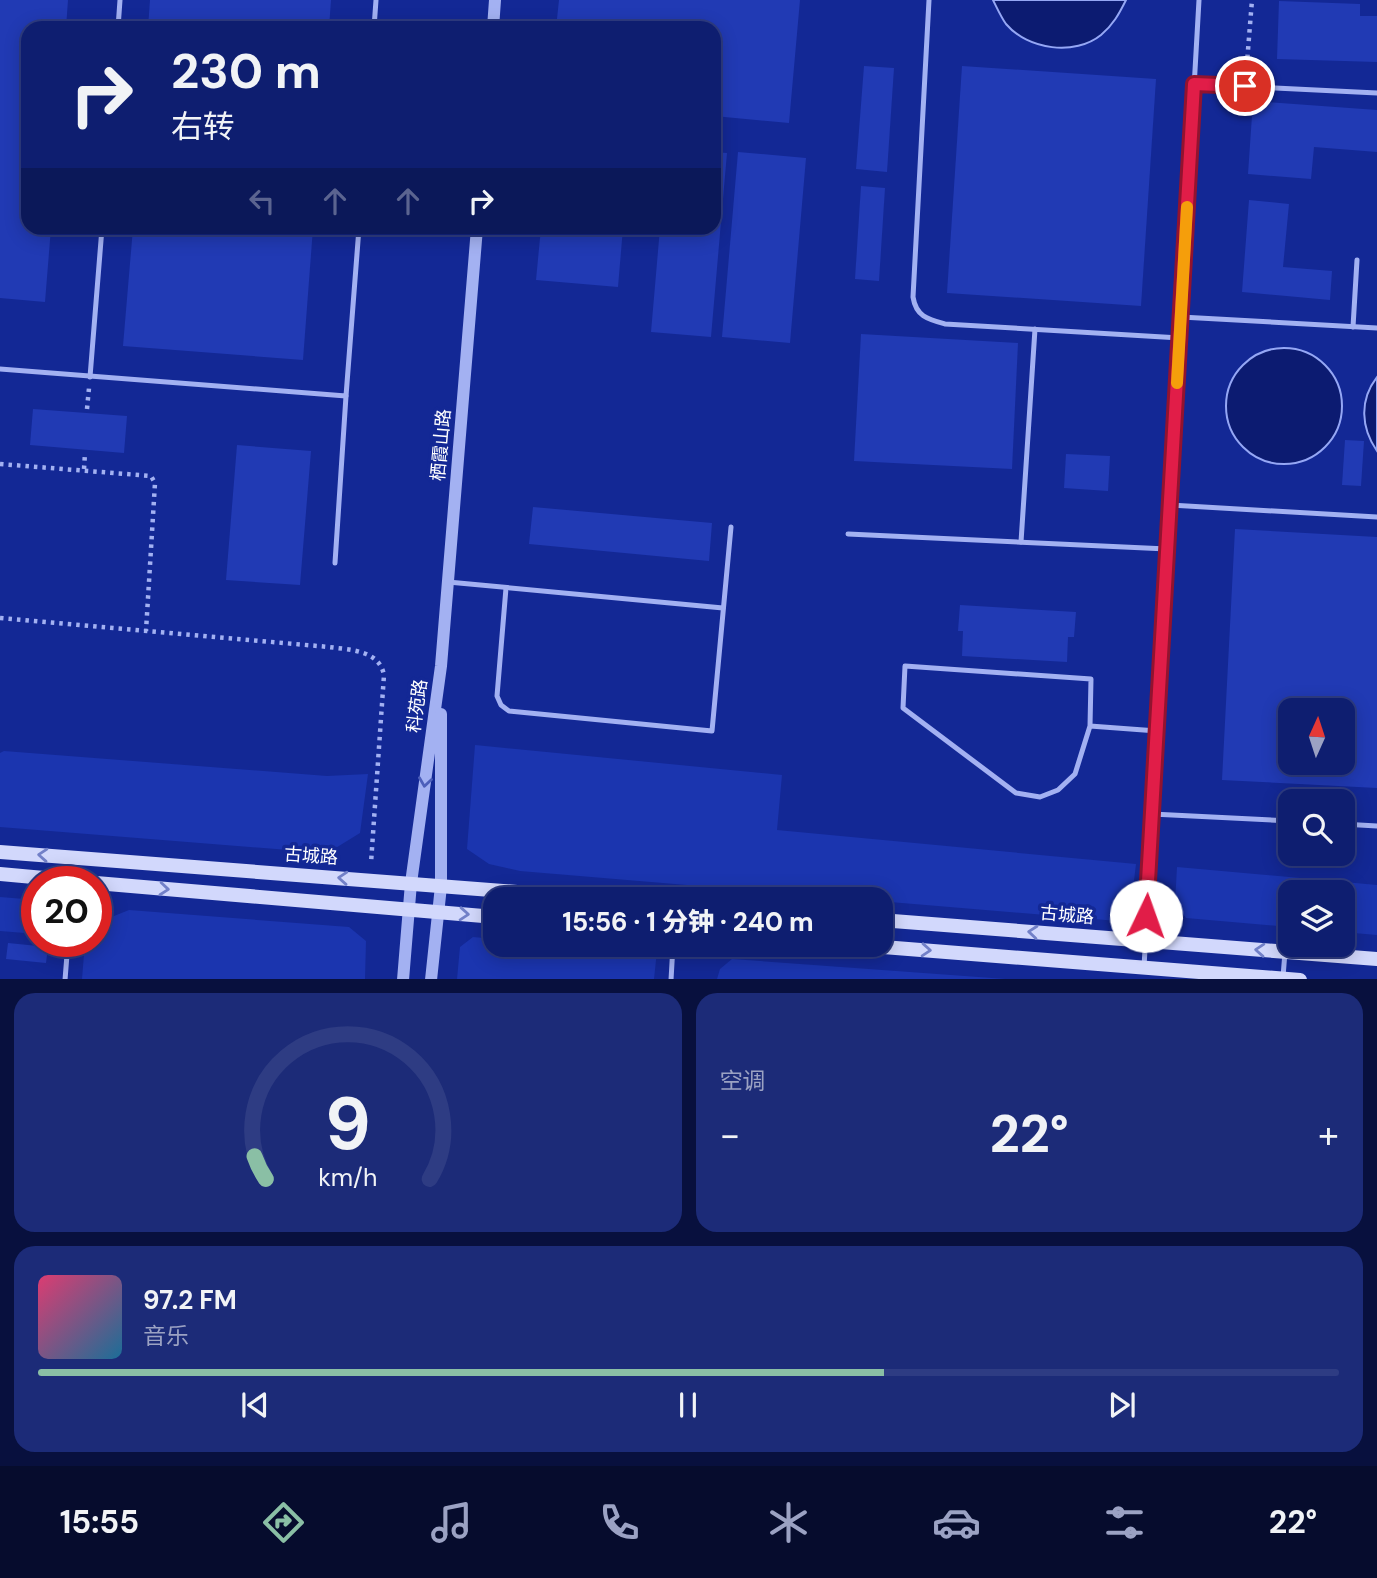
<!DOCTYPE html>
<html lang="zh">
<meta charset="utf-8">
<style>
:root{--surface:#0e1e70;--page:#1c2b78;--text:#f1f3f6;--muted:#9ba2c3;--line:#2e3c83;--accent:#8abfa5}
body{margin:0;font-family:"DM Sans","Noto Sans SC",sans-serif;background:var(--page);color:var(--text);height:100vh;display:flex;flex-direction:column;font-size:26px;white-space:nowrap}
*{box-sizing:border-box;margin:0}
p{font-size:23px;color:var(--muted)}
.icon{flex:none;width:38px;height:38px;fill:none;stroke:currentColor;stroke-width:2;stroke-linecap:round;stroke-linejoin:round}
.map{position:relative;height:979px;overflow:hidden}
.side{display:flex;flex-direction:column;gap:14px;padding:14px;background:#08103e;flex:1}
.side>*{flex:none}
.banner{position:absolute;left:21px;top:21px;width:700px;height:214px;border-radius:21px;box-shadow:0 4px 18px #0003,0 0 0 2px var(--line);background:#0e1e70;color:var(--text);overflow:hidden}
.needle{width:46px;rotate:3deg}
.controls{position:absolute;left:1278px;top:698px;display:grid;gap:14px}
.controls a{display:grid;place-items:center;width:77px;height:77px;border-radius:14px;background:var(--surface);box-shadow:0 4px 18px #0003,0 0 0 2px var(--line);font-size:35px}
.speed{position:absolute;left:21px;top:866px;display:flex;gap:14px;font-size:35px;font-weight:700;text-align:center}
.speed>*{display:grid;place-content:center;width:91px;height:91px;border-radius:50%;background:var(--surface);box-shadow:0 4px 18px #0003,0 0 0 2px var(--line);line-height:1}
.speed .limit{border:10px solid #d22;background:#fff;color:#111}
.pin{position:absolute;display:grid;place-items:center;width:60px;height:60px;color:#fff;margin:-30px;border:4px solid #fff;border-radius:50%;box-shadow:0 2px 7px #0007}
.me{position:absolute;width:77px;margin:-38px;rotate:3deg;stroke-linejoin:round;filter:drop-shadow(0 0 5px #0008)}
.turn{display:flex;align-items:center;gap:24px;height:147px;padding:0 35px;font-size:32px}
.turn .icon{width:91px;height:91px;stroke-width:2.5}
.turn b{display:block;font-size:49px;line-height:60px}
.lanes{display:flex;align-items:center;height:66px;padding:0 35px;background:#0003;justify-content:center;gap:35px;direction:ltr}
.lanes .off{opacity:.35}
.big{font-size:52px;font-weight:800;line-height:1.1}
.side .card{flex:1;display:flex;flex-direction:column;justify-content:center;gap:10px;min-width:0;padding:0 24px;border-radius:21px;background:var(--page)}
.side .dial{align-items:center;gap:0}
.dial svg{height:182px;overflow:visible;fill:none;stroke:var(--line);stroke-width:7;stroke-linecap:round;text-anchor:middle}
.dial text{fill:var(--text);stroke:none}
.song{display:flex;align-items:center;gap:21px}
.cover{width:84px;height:84px;border-radius:10px;background:linear-gradient(135deg,hsl(340 70% 55%),hsl(200 70% 35%))}
.played{height:7px;border-radius:4px;background:linear-gradient(90deg,var(--accent) 65%,var(--line) 65%)}
.keys{display:flex;justify-content:space-around;direction:ltr}
.heat{display:flex;justify-content:space-between;align-items:center;font-size:38px;direction:ltr}
.side .tiles{flex:1;display:grid;gap:14px;grid-template-columns:1fr 1fr}
.card:last-child{grid-column:span 2}
.trip{position:absolute;left:483px;top:887px;width:410px;height:70px;border-radius:21px;background:var(--surface);box-shadow:0 4px 18px #0003,0 0 0 2px var(--line);font-weight:800;line-height:70px;text-align:center}
.tabs{display:flex;height:112px;justify-content:space-around;align-items:center;background:#060c2d;color:var(--muted)}
.tabs .icon{width:49px;height:49px}
.tabs .current{color:var(--accent)}
.tabs b{font-size:32px;color:var(--text)}
.map>svg:first-child{display:block}
.green{fill:#1b35af}
.water{fill:#0c1b71;stroke:#95a7f5;stroke-width:2}
.building{fill:#213ab4;fill-rule:evenodd}
.lines{fill:none;stroke-linecap:round;stroke-linejoin:round}
.path{stroke:#a3b1f2;stroke-width:4.5;stroke-dasharray:3.5 5;stroke-linecap:butt}
.service{stroke:#a3b1f2;stroke-width:5}
.tertiary{stroke:#a3b1f2;stroke-width:12}
.secondary{stroke:#d2d8fc;stroke-width:14}
.oneway{stroke:#4d5fba}
.oneway2{stroke:#7280c8}
.route-casing{stroke:#92132f;stroke-width:18}
.route{stroke:#e11d48;stroke-width:12}
.slow{stroke:#f59e0b;stroke-width:12}
.labels{text-anchor:middle;dominant-baseline:central;stroke-width:7;stroke-linejoin:round;paint-order:stroke}
.street-label{font-size:18px;fill:#fff;stroke:#132895}
</style>
<div class="map">
<svg width="1377" height="980" viewBox="0 0 1377 980">
<rect width="100%" height="100%" fill="#132895"/>
<g class="green">
<polygon points="475,745 782,775 777,830 1136,864 1129,922 520,871 489,864 467,849"/>
<polygon points="4,751 327,776 368,774 360,833 334,849 314,852 0,827 0,753"/>
<polygon points="1177,867 1377,885 1377,935 1342,932 1342,892 1290,892 1290,927 1186,918 1175,903"/>
<polygon points="0,897 37,900 37,934 0,931"/>
<polygon points="129,910 349,927 366,941 365,979 82,979 85,942 96,942 96,928 104,920"/>
<polygon points="473,937 495,939 495,945 582,945 657,951 654,979 457,979 460,947"/>
<polygon points="732,959 1006,979 717,979 720,969"/>
</g>
<g class="water">
<path d="M993 0H1126C1119 14 1113 25 1101 35 1075 56 1028 50 1006 24 1001 17 997 8 993 0Z"/>
<circle cx="1284" cy="406" r="58"/>
<path d="M1377 377V451C1361 428 1359 400 1377 377Z"/>
</g>
<g class="building">
<polygon points="0,0 68,0 66,28 28,28 28,228 51,228 45,302 0,298"/>
<polygon points="150,0 331,0 329,28 148,28"/>
<polygon points="559,0 800,0 789,123 714,116 714,28 556,28"/>
<polygon points="1279,1 1360,4 1360,16 1377,16 1377,62 1277,59"/>
<polygon points="864,66 894,68 887,172 856,169"/>
<polygon points="962,66 1156,79 1141,306 947,293"/>
<polygon points="1253,101 1377,110 1377,152 1314,147 1311,179 1248,174"/>
<polygon points="714,152 727,153 711,337 651,332 660,228 714,228"/>
<polygon points="738,152 806,158 790,343 722,337"/>
<polygon points="861,186 885,188 879,281 855,279"/>
<polygon points="1249,200 1289,204 1283,267 1332,271 1330,300 1242,292"/>
<polygon points="133,228 313,228 303,360 123,346"/>
<polygon points="541,228 623,228 618,287 536,280"/>
<polygon points="861,334 1018,343 1012,469 854,461"/>
<polygon points="33,409 127,416 124,453 30,445"/>
<polygon points="1345,440 1364,441 1361,486 1342,485"/>
<polygon points="237,445 311,451 300,585 226,580"/>
<polygon points="1066,454 1110,456 1108,491 1064,488"/>
<polygon points="533,507 712,523 709,561 529,544"/>
<path d="M1235 529 1377 537V788L1222 780ZM1290 710H1342V763H1290Z"/>
<polygon points="960,605 1076,612 1074,637 1068,637 1067,662 962,656 963,631 958,631"/>
<polygon points="8,943 48,947 46,963 6,959"/>
</g>
<g class="lines">
<g class="path">
<polyline points="1246,75 1252,0"/>
<polyline points="87,409 89,388"/>
<polyline points="0,464 151,476 155,483 146,631"/>
<polyline points="84,469 85,453"/>
<path d="M0 618 329 647C351 650 379 650 384 675L371 863"/>
</g>
<g class="service">
<path d="M929 0 913 297C916 316 927 319 945 324L1180 338"/>
<polyline points="118,28 120,0"/>
<polyline points="374,28 376,0"/>
<polyline points="1194,84 1377,93"/>
<polyline points="1181,317 1377,328"/>
<polyline points="1353,327 1357,260"/>
<polyline points="0,369 346,396 359,228"/>
<polyline points="90,377 102,228"/>
<polyline points="1170,505 1377,517"/>
<polyline points="848,534 1167,549"/>
<polyline points="1021,542 1035,329"/>
<polyline points="335,563 346,396"/>
<polyline points="448,582 723,608"/>
<polyline points="506,588 497,696 501,705 509,711 712,731 731,527"/>
<polyline points="1090,726 1075,774 1058,790 1040,797 1016,793 903,708 905,666 1091,679 1090,726 1157,731"/>
<polyline points="1152,814 1290,821"/>
<polyline points="1342,824 1377,826"/>
<polyline points="1144,967 1199,0"/>
<polyline points="1283,977 1285,952"/>
<polyline points="65,980 68,942"/>
<polyline points="671,980 673,945"/>
</g>
<g class="tertiary">
<polyline points="493,28 495,0"/>
<polyline points="403,980 411,883 441,666 477,228"/>
<polyline points="431,980 441,886 441,714"/>
</g>
<g class="secondary">
<polyline points="0,852 619,900"/>
<polyline points="0,874 88,882"/>
<polyline points="96,883 495,917"/>
<polyline points="880,920 1377,959"/>
<polyline points="858,945 1300,980"/>
</g>
</g>
<defs><path id="oneway-chevron" d="M-2-3.5L2.5 0L-2 3.5" fill="none" stroke-width="1.6" stroke-linecap="round" stroke-linejoin="round" transform="scale(1.75)"/></defs>
<use class="oneway" href="#oneway-chevron" transform="translate(425 782) rotate(98)"/>
<g class="oneway2">
<use href="#oneway-chevron" transform="translate(43 855) rotate(-176)"/>
<use href="#oneway-chevron" transform="translate(343 878) rotate(-176)"/>
<use href="#oneway-chevron" transform="translate(164 889) rotate(5)"/>
<use href="#oneway-chevron" transform="translate(464 914) rotate(4)"/>
<use href="#oneway-chevron" transform="translate(1033 932) rotate(-175)"/>
<use href="#oneway-chevron" transform="translate(926 950) rotate(4)"/>
<use href="#oneway-chevron" transform="translate(1260 950) rotate(-176)"/>
</g>
<g class="lines">
<defs>
<polyline id="route" points="1146,916 1194,84 1245,86"/>
</defs>
<use href="#route" class="route-casing"/>
<use href="#route" class="route"/>
<polyline class="slow" points="1177,383 1187,207"/>
</g>
<g class="labels">
<g class="street-label">
<text transform="translate(441 445) rotate(-85)">栖霞山路</text>
<text transform="translate(417 706) rotate(-82)">科苑路</text>
<text transform="translate(311 856) rotate(4)">古城路</text>
<text transform="translate(1067 915) rotate(5)">古城路</text>
</g>
</g>
</svg>
<div class="controls">
<a><svg class="needle" viewBox="-14 -14 28 28"><path d="M0-13l5 13h-10z" fill="#e53935"/><path d="M0 13l5-13h-10z" fill="#9ba2c3"/></svg></a>
<a><svg class="icon" aria-label="search" viewBox="0 0 24 24"><circle cx="10" cy="10" r="6"/><path d="M15 15l6 6"/></svg></a>
<a><svg class="icon" aria-label="layers" viewBox="0 0 24 24"><path d="M12 4l9 5-9 5-9-5zM3 14l9 5 9-5"/></svg></a>
</div>
<div class="speed"><div class="limit">20</div></div>
<div class="pin" style="left:1245px;top:86px;background:#d93025"><svg class="icon" aria-label="arrive" viewBox="0 0 24 24"><path d="M6 21V4h12l-3 4 3 4H6"/></svg></div>
<svg class="me" style="left:1146px;top:916px" viewBox="-20 -20 40 40"><circle r="19" fill="#fff"/><path d="M0-13L10 11 0 6-10 11z" fill="#e11d48"/></svg>
<div class="trip">15:56 · 1 分钟 · 240 m</div>
<div class="banner">
<div class="turn"><svg class="icon" aria-label="right" viewBox="0 0 24 24"><path d="M7 20v-9h11M14 6l5 5-5 5"/></svg><div><b>230 m</b>右转</div></div>
<div class="lanes"><svg class="icon off" aria-label="left" viewBox="0 0 24 24"><path d="M17 20v-9H6M10 6l-5 5 5 5"/></svg><svg class="icon off" aria-label="ahead" viewBox="0 0 24 24"><path d="M12 20V5M6 11l6-6 6 6"/></svg><svg class="icon off" aria-label="ahead" viewBox="0 0 24 24"><path d="M12 20V5M6 11l6-6 6 6"/></svg><svg class="icon" aria-label="right" viewBox="0 0 24 24"><path d="M7 20v-9h11M14 6l5 5-5 5"/></svg></div>
</div>
</div>
<section class="side">
<div class="tiles">
<div class="card dial"><svg viewBox="0 0 100 80">
<path d="M14 69A42 42 0 1 1 86 69"/>
<path d="M14 69A42 42 0 0 1 9 59" stroke="#8abfa5"/>
<text x="50" y="56" font-size="32" font-weight="700">9</text>
<text x="50" y="72" font-size="11">km/h</text>
</svg></div>
<div class="card"><p>空调</p>
<div class="heat"><a>−</a><b class="big">22°</b><a>+</a></div>
</div>
<div class="card">
<div class="song"><i class="cover"></i><div><b>97.2 FM</b><p>音乐</p></div></div>
<div class="played"></div>
<div class="keys"><svg class="icon" aria-label="previous" viewBox="0 0 24 24"><path d="M18 5L8 12l10 7zM5 5v14"/></svg><svg class="icon" aria-label="pause" viewBox="0 0 24 24"><path d="M8 5v14M16 5v14"/></svg><svg class="icon" aria-label="next" viewBox="0 0 24 24"><path d="M6 5l10 7-10 7zM19 5v14"/></svg></div>
</div>
</div>
</section>
<nav class="tabs">
<b>15:55</b>
<svg class="icon current" aria-label="directions" viewBox="0 0 24 24"><path d="M12 3l9 9-9 9-9-9zM9 14v-3h6M13 9l2 2-2 2"/></svg>
<svg class="icon" aria-label="music" viewBox="0 0 24 24"><path d="M9 18V5l10-2v13"/><circle cx="6" cy="18" r="3"/><circle cx="16" cy="16" r="3"/></svg>
<svg class="icon" aria-label="phone" viewBox="0 0 24 24"><path d="M5 4h4l2 5-3 2q2 4 5 5l2-3 5 2v4C11 20 4 13 5 4z"/></svg>
<svg class="icon" aria-label="climate" viewBox="0 0 24 24"><path d="M12 3v18M4 7l16 10M4 17L20 7"/></svg>
<svg class="icon" aria-label="car" viewBox="0 0 24 24"><path d="M5 17H2v-5l4-1 3-4h7l3 4 3 1v5h-3M9 17h6M6 11h13"/><circle cx="7" cy="17" r="2"/><circle cx="17" cy="17" r="2"/></svg>
<svg class="icon" aria-label="filters" viewBox="0 0 24 24"><path d="M4 7h16M4 17h16"/><circle cx="9" cy="7" r="2"/><circle cx="15" cy="17" r="2"/></svg>
<b>22°</b>
</nav>
